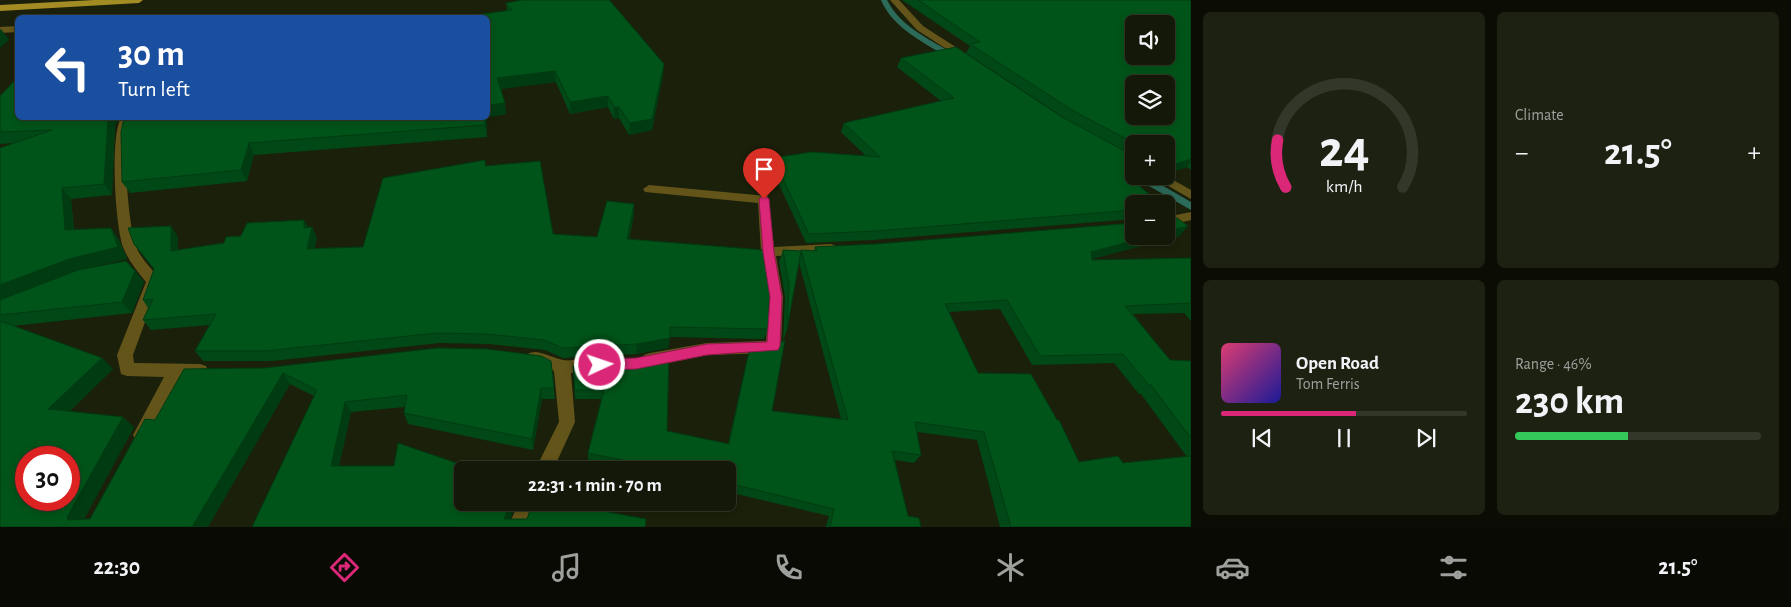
<!DOCTYPE html>
<meta charset="utf-8">
<style>
:root{--surface:#141808;--page:#1d2112;--text:#f1f3f6;--muted:#9da09c;--line:#333729;--accent:#db2777}
body{margin:0;font-family:"Alegreya Sans",sans-serif;background:var(--page);color:var(--text);height:100vh;display:flex;flex-direction:column;font-size:19px;white-space:nowrap}
*{box-sizing:border-box;margin:0}
p{font-size:16px;color:var(--muted)}
.icon{flex:none;width:28px;height:28px;fill:none;stroke:currentColor;stroke-width:2;stroke-linecap:round;stroke-linejoin:round}
.map{position:relative;flex:1;overflow:hidden}
.side{display:flex;flex-direction:column;gap:12px;padding:12px;background:#0b0d04;width:600px}
.side>*{flex:none}
.top-card{position:absolute;left:15px;top:15px;width:475px;height:105px;border-radius:8px;box-shadow:0 2px 8px #0003,0 0 0 1px var(--line);background:#1a4fa0;color:#fff;overflow:hidden}
.tools{position:absolute;left:1125px;top:15px;display:grid;gap:10px}
.tools a{display:grid;place-items:center;width:50px;height:50px;border-radius:8px;background:var(--surface);box-shadow:0 2px 8px #0003,0 0 0 1px var(--line);font-size:25px}
.speed{position:absolute;left:15px;top:446px;display:flex;gap:10px;font-size:25px;font-weight:700;text-align:center}
.speed>*{display:grid;place-content:center;width:65px;height:65px;border-radius:50%;background:var(--surface);box-shadow:0 2px 8px #0003,0 0 0 1px var(--line);line-height:1}
.speed .limit{border:8px solid #d22;background:#fff;color:#111}
.pin{position:absolute;display:grid;place-items:center;width:42px;height:42px;color:#fff;margin:-51px -21px;border-radius:50% 50% 50% 0;rotate:-45deg;box-shadow:0 0 5px #0007}
.pin .icon{rotate:45deg}
.me{position:absolute;width:55px;margin:-28px;rotate:87deg;stroke-linejoin:round;filter:drop-shadow(0 0 4px #0008)}
.turn{display:flex;align-items:center;gap:18px;height:105px;padding:0 20px;font-size:22px}
.turn .icon{width:65px;height:65px;stroke-width:2.5}
.turn b{display:block;font-size:35px;line-height:42px}
.big{font-size:38px;font-weight:700;line-height:1.1}
.side .widget{flex:1;display:flex;flex-direction:column;justify-content:center;gap:8px;min-width:0;padding:0 18px;border-radius:8px;background:var(--page)}
.side .dial{align-items:center;gap:0}
.dial svg{height:130px;overflow:visible;fill:none;stroke:var(--line);stroke-width:7;stroke-linecap:round;text-anchor:middle}
.dial text{fill:var(--text);stroke:none}
.song{display:flex;align-items:center;gap:15px}
.cover{width:60px;height:60px;border-radius:8px;background:linear-gradient(135deg,hsl(340 70% 55%),hsl(240 70% 35%))}
.played{height:5px;border-radius:2px;background:linear-gradient(90deg,var(--accent) 55%,var(--line) 55%)}
.keys{display:flex;justify-content:space-around;direction:ltr}
.heat{display:flex;justify-content:space-between;align-items:center;font-size:28px;direction:ltr}
.charge{height:8px;border-radius:4px;background:linear-gradient(90deg,#34c759 46%,var(--line) 0)}
.side .tiles{flex:1;display:grid;gap:12px;grid-template-columns:repeat(2,1fr)}
.trip{position:absolute;left:454px;top:461px;width:282px;height:50px;border-radius:8px;background:var(--surface);box-shadow:0 2px 8px #0003,0 0 0 1px var(--line);font-weight:700;line-height:50px;text-align:center}
.menu{display:flex;height:80px;justify-content:space-around;align-items:center;background:#080a03;color:var(--muted)}
.menu .icon{width:35px;height:35px}
.menu .on{color:var(--accent)}
.menu b{font-size:22px;color:var(--text)}
main{display:flex;flex:1;min-height:0}
.map>svg:first-child{display:block}
.lines{fill:none;stroke-linecap:round;stroke-linejoin:round}
.stream{fill:#2c6a59;fill-rule:evenodd}
.minor{fill:#635519;fill-rule:evenodd}
.primary{fill:#a48c24;fill-rule:evenodd}
.wall{fill:#004816;fill-rule:evenodd}
.shaded-wall{fill:#003b12}
.building{fill:#005419;stroke:#003b12;fill-rule:evenodd}
.route{fill:#db2777;stroke:#8e194d}
</style>
<main>
<div class="map">
<svg width="1191" height="527" viewBox="0 0 1191 527">
<rect width="100%" height="100%" fill="#1b200a"/>
<g class="lines">
<g class="stream">
<path d="M881 0H887C901 28 932 40 957 56V60H951C925 42 894 30 881 0Z"/>
<polygon points="1134,175 1146,176 1191,202 1191,210 1135,178"/>
</g>
<g class="minor">
<polygon points="890,0 899,0 923,26 968,55 968,59 962,59 917,30"/>
<polygon points="18,26 18,32 0,33 0,27"/>
<path d="M121 118H131C121 137 128 225 136 246 141 260 153 269 160 281L133 355 134 363 200 364 206 366 208 371 206 376 200 378 180 377 148 441 142 443 136 441 133 435 164 377 127 376 121 374 117 355 146 282C137 271 128 260 123 247 115 224 110 137 121 118Z"/>
<polygon points="1151,176 1166,176 1191,190 1191,199"/>
<polygon points="649,185 768,196 774,247 831,244 836,246 838,249 836,252 831,254 776,256 783,297 781,347 778,351 773,353 707,355 650,367 644,365 642,360 644,355 650,353 707,343 766,341 769,297 761,252 758,203 645,192 643,189"/>
<polygon points="1191,212 1191,220 1166,226 1166,217"/>
<path d="M535 352C546 353 553 358 563 360 574 362 585 356 597 360L599 365 597 370 571 373 575 422 553 470H535L559 422 554 371 543 365 529 363 527 358 529 353Z"/>
<polygon points="519,502 538,502 527,527 508,527"/>
</g>
<polygon class="primary" points="94,0 143,0 139,3 0,11 0,5"/>
</g>
<g class="wall">
<polygon points="902,0 1191,0 1191,170 1187,167 1166,174 1166,144 1134,144 1134,176 1152,179 1137,184 1134,204 1134,219 872,240 806,243 771,167 773,158 866,156 841,132 844,123 941,101 897,67 901,58 1066,119 966,53 970,46"/>
<polygon points="506,3 664,64 663,75 652,130 629,135 619,118 614,119 608,107 570,114 556,82 501,89 506,114 488,117 507,10"/>
<polygon points="0,96 115,125 112,195 71,199 74,230 111,228 119,240 127,259 87,268 135,271 144,282 132,313 13,326 102,358 113,369 70,411 134,427 84,519 90,519 155,420 265,368 551,361 555,399 542,399 533,450 408,424 404,413 405,407 351,412 339,466 462,502 517,502 510,519 527,519 592,509 646,519 252,527 314,396 290,384 208,527 0,527 0,148 15,143 0,144"/>
<polygon points="124,118 487,118 487,137 254,155 247,181 130,193 122,182"/>
<polygon points="485,160 486,166 553,234 597,237 634,204 634,215 629,240 768,329 764,339 670,337 668,348 636,354 563,358 545,350 489,344 440,343 272,361 203,361 195,351 210,325 151,330 143,320 148,308 143,300 178,237 178,250 224,243 241,236 304,220 308,227 312,227 317,238 314,248 363,247"/>
<path d="M1173 218 1188 226 1179 236 1092 259V260L1191 258V321L1184 313 1133 314 1170 360 1191 361V527H1000L977 440 917 432 921 455 914 463 895 460 908 516 921 527H826L829 516 728 492V470H633L588 461V453L602 399H575L573 366 667 431 728 444 750 347 772 411 841 419 799 263 787 329 783 341 785 297 779 262 783 250 801 251V250L814 251 815 247 876 244 1134 223ZM1000 309 1032 365 1114 363 1139 394H1141L1187 457 1123 463 1079 462 1057 420 978 373 949 312Z"/>
</g>
<g class="shaded-wall">
<polygon points="1,29 9,40 0,48 0,30"/>
<polygon points="664,64 663,75 652,130 629,135 630,123"/>
<polygon points="555,71 556,82 499,89 497,78"/>
<polygon points="608,96 608,107 570,114 570,102"/>
<polygon points="505,103 506,114 488,117 488,105"/>
<polygon points="614,107 619,107 619,118 614,119"/>
<polygon points="108,118 120,118 115,125 112,195 104,184"/>
<polygon points="485,118 487,118 487,137 485,125"/>
<polygon points="249,143 254,155 247,181 241,170"/>
<polygon points="1191,159 1191,162 1187,167 1166,174 1173,165"/>
<polygon points="1138,176 1154,176 1152,179 1123,188 1131,179"/>
<polygon points="62,188 71,199 74,242 65,230"/>
<polygon points="634,204 634,215 626,250 627,239"/>
<polygon points="304,220 309,231 304,228"/>
<polygon points="171,226 178,237 178,262 171,251"/>
<polygon points="1188,226 1179,236 1083,261 1091,252 1150,236 1166,236 1166,232"/>
<polygon points="312,227 317,238 312,259 307,249"/>
<polygon points="111,228 119,240 127,259 79,270 0,301 0,285"/>
<polygon points="135,271 144,282 132,313 122,302"/>
<polygon points="670,338 668,348 636,354 637,344"/>
<polygon points="102,358 113,369 61,419 48,409"/>
<polygon points="283,373 290,384 208,527 192,527"/>
<polygon points="541,388 542,399 533,450 532,439"/>
<polygon points="345,402 351,412 337,475 331,466"/>
<polygon points="123,417 134,427 80,526 68,520 67,517"/>
<polygon points="511,502 517,502 507,527 504,519"/>
</g>
<g class="building">
<polygon points="522,0 609,0 611,2 664,64 652,119 630,123 619,107 614,107 608,96 570,102 555,71 497,78 505,103 488,105 488,18 452,18 512,10 506,3"/>
<path d="M918 0H1191V159L1173 165H1166V144H1136L1072 110 970 44 980 42ZM1134 24H1166V56H1134ZM1134 84H1166V116H1134Z"/>
<polygon points="162,16 161,18 132,18"/>
<polygon points="956,47 1062,117 1134,156 1134,176 1138,176 1131,179 1161,204 1134,204 1134,210 876,231 809,234 773,158 812,152 880,157 844,123 954,98 901,58"/>
<polygon points="18,77 18,118 108,118 104,184 62,188 65,230 111,228 118,247 69,259 0,285 0,148 52,130 0,132 0,96"/>
<polygon points="124,118 485,118 485,125 249,143 241,170 122,182 121,132"/>
<polygon points="485,160 485,166 540,161 553,234 597,237 607,201 634,204 627,239 764,250 770,286 768,329 670,327 670,338 637,344 563,348 544,340 487,334 437,333 265,351 195,351 216,314 143,320 153,299 143,300 154,269 134,244 128,228 171,226 171,251 224,243 226,237 241,236 247,223 304,220 304,228 312,227 307,249 363,247 383,178"/>
<polygon points="1166,208 1173,214 1173,218 1177,218 1188,226 1166,232"/>
<polygon points="1134,223 1134,236 1150,236 1091,252 1092,260 1191,258 1191,303 1125,306 1170,360 1191,361 1191,438 1151,385 1149,385 1123,354 1040,356 1007,300 945,304 978,373 1031,374 1057,420 1059,420 1079,462 1118,456 1123,463 1191,456 1191,527 1011,527 984,432 915,422 921,455 892,451 908,516 919,518 921,527 830,527 834,509 728,483 728,470 671,470 588,453 604,390 575,390 573,366 637,363 669,356 667,431 729,444 750,347 776,346 785,340 772,411 848,420 801,250 817,251 815,247 876,244"/>
<polygon points="783,250 801,251 787,329 789,285"/>
<polygon points="126,261 135,271 122,302 0,315 0,300 78,270"/>
<path d="M0 321 102 358 48 409 123 417 67 517 68 520 90 519 145 419 155 420 184 369 265 368 437 348 487 349 541 356 551 361 554 388H541L532 439 404 413 407 395 345 402 331 466H394L398 443 477 470H462V502H511L504 519H527L533 502H572L592 509 646 519 645 527H252L317 390 283 373 192 527H0ZM26 458H69V500H26Z"/>
</g>
<polygon class="route" points="764,195 769,199 774,252 782,297 780,346 778,350 707,355 636,369 600,370 596,369 594,365 596,361 600,359 636,358 707,344 767,342 770,297 763,252 759,199"/>
</svg>
<div class="tools">
<a><svg class="icon" aria-label="sound" viewBox="0 0 24 24"><path d="M4 9h4l5-4v14l-5-4H4zM17 9q2 3 0 6"/></svg></a>
<a><svg class="icon" aria-label="layers" viewBox="0 0 24 24"><path d="M12 4l9 5-9 5-9-5zM3 14l9 5 9-5"/></svg></a>
<a>+</a>
<a>−</a>
</div>
<div class="speed"><div class="limit">30</div></div>
<div class="pin" style="left:764px;top:199px;background:#d93025"><svg class="icon" aria-label="arrive" viewBox="0 0 24 24"><path d="M6 21V4h12l-3 4 3 4H6"/></svg></div>
<svg class="me" style="left:600px;top:365px" viewBox="-20 -20 40 40"><circle r="17" fill="#db2777" stroke="#fff" stroke-width="3"/><path d="M0-11L8 9 0 5-8 9z" fill="#fff"/></svg>
<div class="trip">22:31 · 1 min · 70 m</div>
<div class="top-card">
<div class="turn"><svg class="icon" aria-label="left" viewBox="0 0 24 24"><path d="M17 20v-9H6M10 6l-5 5 5 5"/></svg><div><b>30 m</b>Turn left</div></div>
</div>
</div>
<section class="side">
<div class="tiles">
<div class="widget dial"><svg viewBox="0 0 100 80">
<path d="M14 69A42 42 0 1 1 86 69"/>
<path d="M14 69A42 42 0 0 1 9 40" stroke="#db2777"/>
<text x="50" y="56" font-size="32" font-weight="700">24</text>
<text x="50" y="72" font-size="11">km/h</text>
</svg></div>
<div class="widget"><p>Climate</p>
<div class="heat"><a>−</a><b class="big">21.5°</b><a>+</a></div>
</div>
<div class="widget">
<div class="song"><i class="cover"></i><div><b>Open Road</b><p>Tom Ferris</p></div></div>
<div class="played"></div>
<div class="keys"><svg class="icon" aria-label="previous" viewBox="0 0 24 24"><path d="M18 5L8 12l10 7zM5 5v14"/></svg><svg class="icon" aria-label="pause" viewBox="0 0 24 24"><path d="M8 5v14M16 5v14"/></svg><svg class="icon" aria-label="next" viewBox="0 0 24 24"><path d="M6 5l10 7-10 7zM19 5v14"/></svg></div>
</div>
<div class="widget"><p>Range · 46%</p><b class="big">230 km</b><div class="charge"></div></div>
</div>
</section>
</main>
<nav class="menu">
<b>22:30</b>
<svg class="icon on" aria-label="directions" viewBox="0 0 24 24"><path d="M12 3l9 9-9 9-9-9zM9 14v-3h6M13 9l2 2-2 2"/></svg>
<svg class="icon" aria-label="music" viewBox="0 0 24 24"><path d="M9 18V5l10-2v13"/><circle cx="6" cy="18" r="3"/><circle cx="16" cy="16" r="3"/></svg>
<svg class="icon" aria-label="phone" viewBox="0 0 24 24"><path d="M5 4h4l2 5-3 2q2 4 5 5l2-3 5 2v4C11 20 4 13 5 4z"/></svg>
<svg class="icon" aria-label="climate" viewBox="0 0 24 24"><path d="M12 3v18M4 7l16 10M4 17L20 7"/></svg>
<svg class="icon" aria-label="car" viewBox="0 0 24 24"><path d="M5 17H2v-5l4-1 3-4h7l3 4 3 1v5h-3M9 17h6M6 11h13"/><circle cx="7" cy="17" r="2"/><circle cx="17" cy="17" r="2"/></svg>
<svg class="icon" aria-label="filters" viewBox="0 0 24 24"><path d="M4 7h16M4 17h16"/><circle cx="9" cy="7" r="2"/><circle cx="15" cy="17" r="2"/></svg>
<b>21.5°</b>
</nav>
